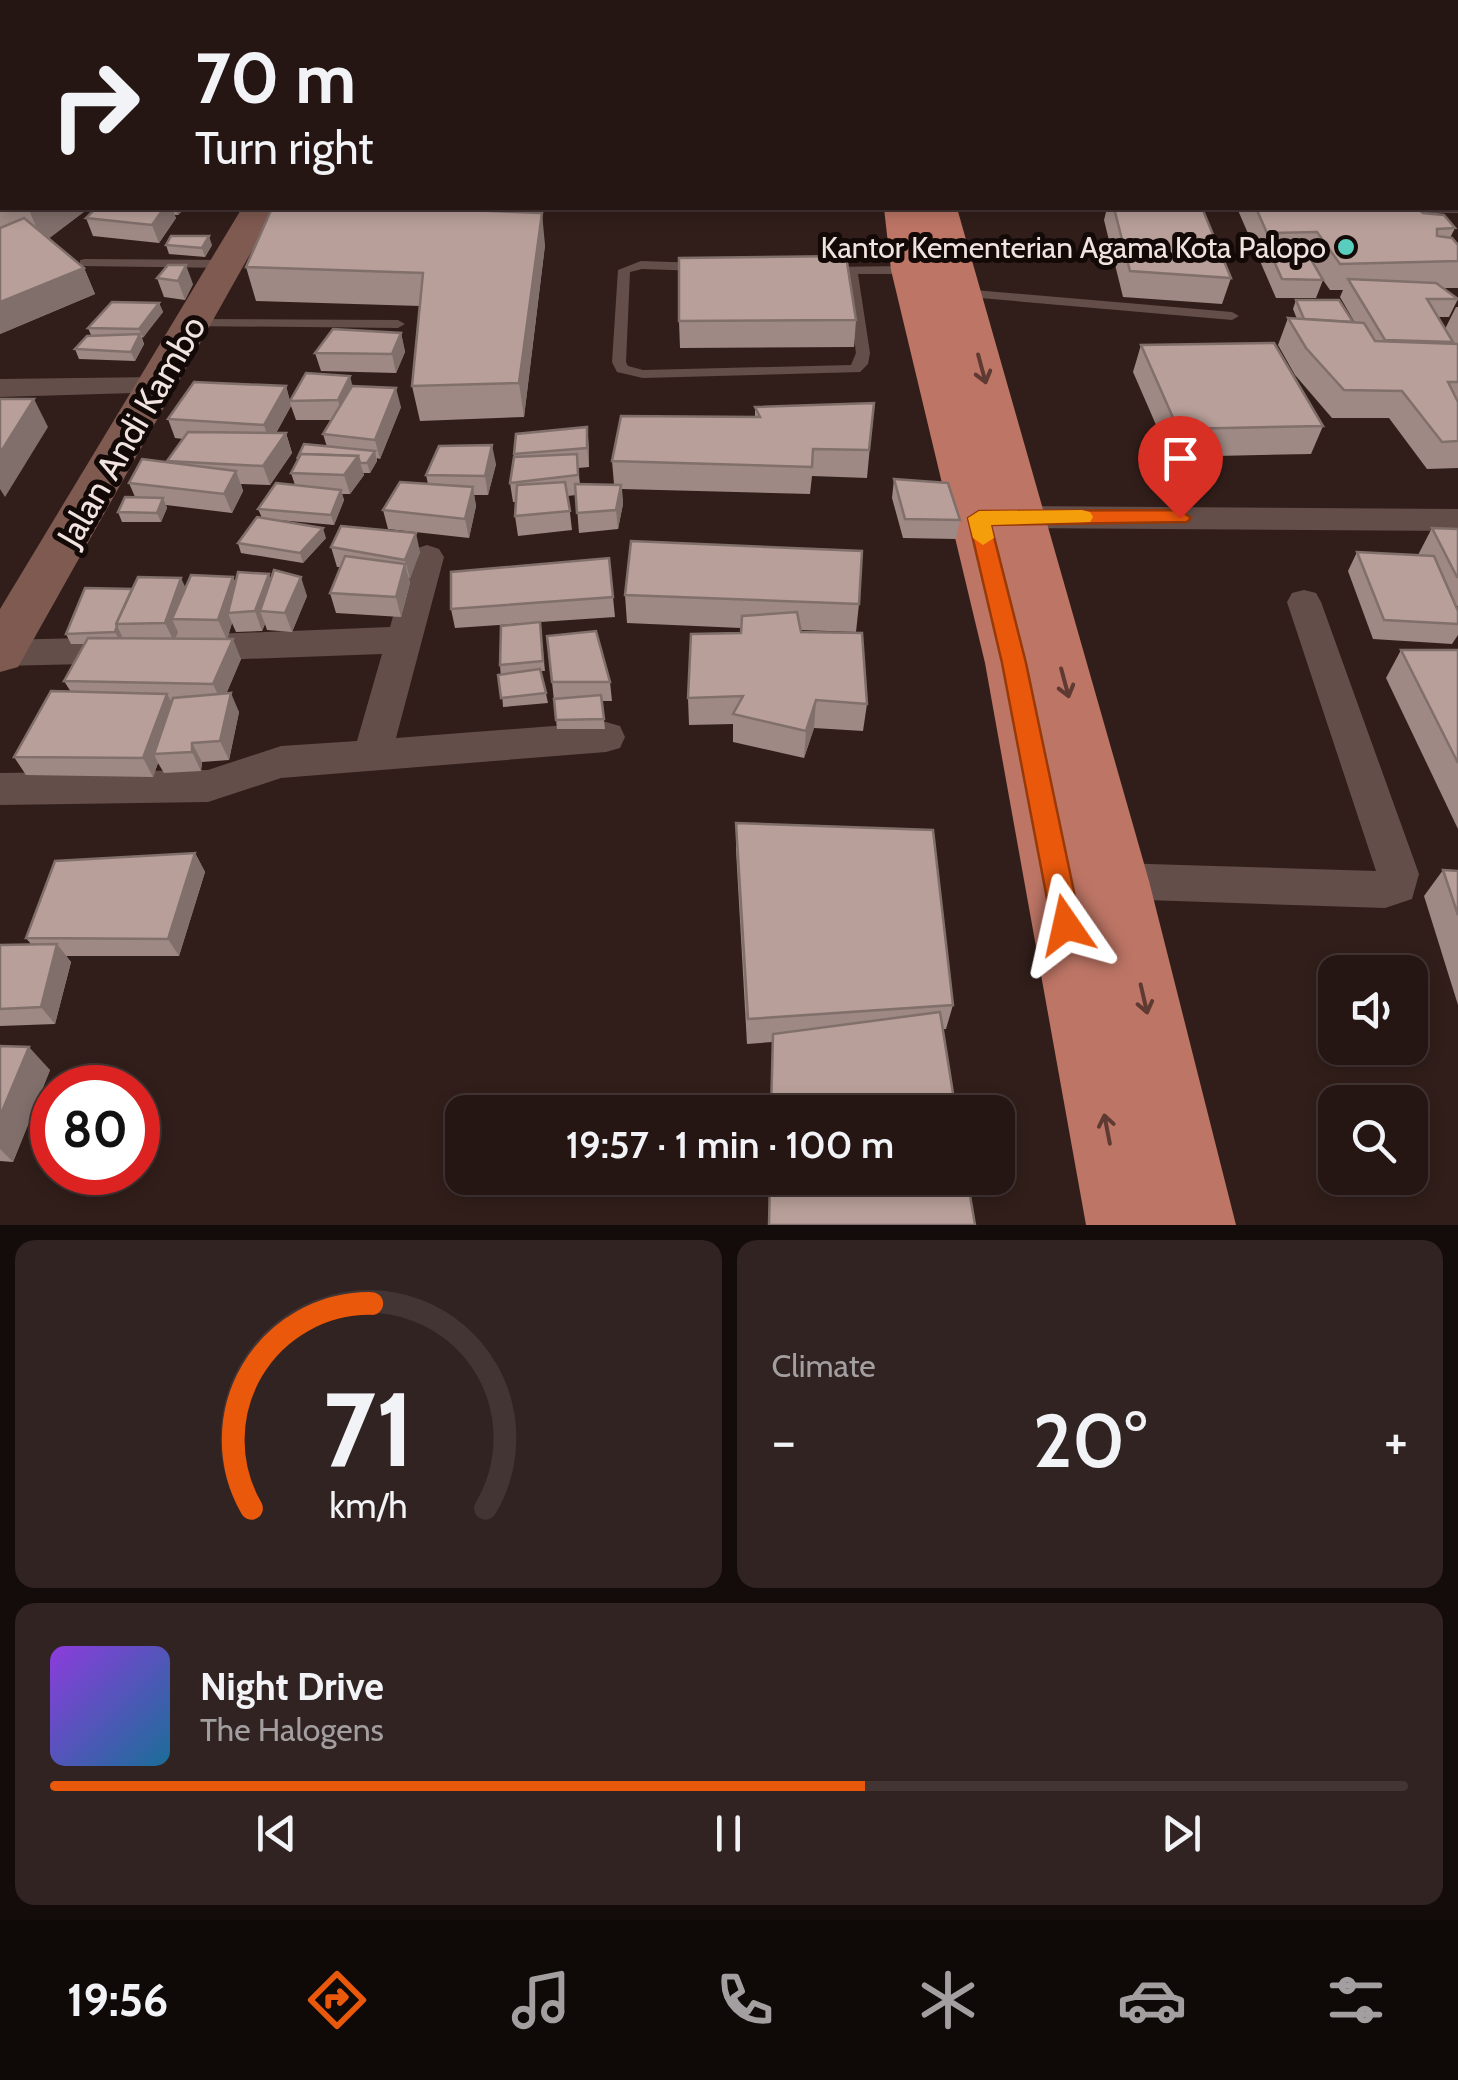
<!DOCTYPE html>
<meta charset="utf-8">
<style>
:root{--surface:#251614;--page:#312322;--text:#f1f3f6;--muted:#a39fa0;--line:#423534;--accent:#ea580c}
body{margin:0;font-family:Cabin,sans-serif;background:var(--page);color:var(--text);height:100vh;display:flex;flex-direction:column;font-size:38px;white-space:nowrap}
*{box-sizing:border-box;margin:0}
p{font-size:32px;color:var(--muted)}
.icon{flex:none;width:55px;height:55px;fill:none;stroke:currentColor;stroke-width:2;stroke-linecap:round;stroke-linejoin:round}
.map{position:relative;height:1225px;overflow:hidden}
.panel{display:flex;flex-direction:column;gap:15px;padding:15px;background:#140c0b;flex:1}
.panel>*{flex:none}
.banner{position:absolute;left:0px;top:0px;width:1460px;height:210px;box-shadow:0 5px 15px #0003,0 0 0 2px var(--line);background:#251614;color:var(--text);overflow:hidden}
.tools{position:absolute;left:1318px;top:955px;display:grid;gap:20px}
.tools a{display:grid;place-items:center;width:110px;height:110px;border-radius:20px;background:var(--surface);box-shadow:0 5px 15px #0003,0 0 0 2px var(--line);font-size:50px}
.speed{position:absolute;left:30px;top:1065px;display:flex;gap:20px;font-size:50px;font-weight:700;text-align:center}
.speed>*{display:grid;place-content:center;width:130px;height:130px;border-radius:50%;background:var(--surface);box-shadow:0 5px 15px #0003,0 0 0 2px var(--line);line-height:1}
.speed .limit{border:15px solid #d22;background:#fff;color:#111}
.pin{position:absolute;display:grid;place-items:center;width:85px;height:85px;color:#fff;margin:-102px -42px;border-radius:50% 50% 50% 0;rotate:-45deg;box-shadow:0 0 10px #0007}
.pin .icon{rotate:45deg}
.me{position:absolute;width:110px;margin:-55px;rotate:349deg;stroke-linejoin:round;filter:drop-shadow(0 0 8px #0008)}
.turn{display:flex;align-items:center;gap:35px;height:210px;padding:0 30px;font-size:45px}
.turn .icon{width:130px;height:130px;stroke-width:2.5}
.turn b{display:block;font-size:70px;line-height:85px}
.big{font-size:75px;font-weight:600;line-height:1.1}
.panel .card{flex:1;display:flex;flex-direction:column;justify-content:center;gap:15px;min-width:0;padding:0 35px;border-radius:20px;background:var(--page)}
.panel .dial{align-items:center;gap:0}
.dial svg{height:260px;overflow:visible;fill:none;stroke:var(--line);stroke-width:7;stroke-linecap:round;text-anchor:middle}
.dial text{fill:var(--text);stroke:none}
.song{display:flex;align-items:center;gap:30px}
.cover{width:120px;height:120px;border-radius:15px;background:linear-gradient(135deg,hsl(270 70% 55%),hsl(200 70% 35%))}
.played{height:10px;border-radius:5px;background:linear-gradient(90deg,var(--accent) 60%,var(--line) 60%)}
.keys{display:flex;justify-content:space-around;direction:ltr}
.heat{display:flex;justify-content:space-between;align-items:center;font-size:55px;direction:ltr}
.panel .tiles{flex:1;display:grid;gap:15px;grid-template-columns:1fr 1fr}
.card:last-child{grid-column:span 2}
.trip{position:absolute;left:445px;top:1095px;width:570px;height:100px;border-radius:20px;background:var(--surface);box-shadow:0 5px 15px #0003,0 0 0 2px var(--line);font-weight:600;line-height:100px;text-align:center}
.tabs{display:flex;height:160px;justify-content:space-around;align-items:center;background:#0f0908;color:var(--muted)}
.tabs .icon{width:70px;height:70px}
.tabs .active{color:var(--accent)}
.tabs b{font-size:45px;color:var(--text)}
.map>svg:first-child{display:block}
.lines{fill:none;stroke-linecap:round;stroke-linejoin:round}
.lane{fill:#644e49;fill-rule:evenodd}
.street{fill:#644e49;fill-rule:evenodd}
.secondary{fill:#7f5a51;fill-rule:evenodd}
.highway{fill:#bd7565;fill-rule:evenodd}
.wall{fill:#9e8984}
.shaded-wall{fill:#816f6b}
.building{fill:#b89f99;stroke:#816f6b;stroke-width:2.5}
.oneway{stroke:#5f3a32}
.route{fill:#ea580c;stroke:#983908;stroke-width:2.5}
.slow{fill:#f59e0b}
.poi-dot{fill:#59cebe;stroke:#130a08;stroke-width:4}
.labels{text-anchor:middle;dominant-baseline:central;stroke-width:10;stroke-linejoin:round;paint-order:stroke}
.far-poi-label{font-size:30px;fill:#f1e3e0;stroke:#130a08;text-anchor:end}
.street-label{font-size:35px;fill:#f1e3e0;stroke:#130a08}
</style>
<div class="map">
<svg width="1458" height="1225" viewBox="0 0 1458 1225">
<rect width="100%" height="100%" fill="#311e1a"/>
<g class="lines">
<g class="lane">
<polygon points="1061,0 1071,0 1073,2 1063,2"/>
<polygon points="1458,205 1458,213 1429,213 1458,255 1458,268 1453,267 1415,210 1417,208"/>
<polygon points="85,259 229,260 235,264 229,268 80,266 80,260"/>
<polygon points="641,261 701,263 707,267 701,271 642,269 630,272 626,362 628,366 643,370 851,365 856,353 845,274 822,273 822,267 911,266 917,270 911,274 858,274 870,353 868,364 860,372 643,378 617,372 612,362 618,270"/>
<polygon points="962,289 1232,312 1239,316 1232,320 957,296 957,290"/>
<polygon points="194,319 398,320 405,324 398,328 189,326 189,320"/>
</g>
<g class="street">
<polygon points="383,0 493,0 382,2"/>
<polygon points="671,0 850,0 670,2"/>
<polygon points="1313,0 1332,0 1333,2 1314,2"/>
<rect x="0" y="76" width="2" height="12"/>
<polygon points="157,377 167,380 171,386 167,392 0,397 0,379"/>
<polygon points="999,506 1458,509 1458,531 999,528 988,525 983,517 988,509"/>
<polygon points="427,545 439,549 444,557 396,738 606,722 620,726 625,737 620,748 606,752 281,778 208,802 0,805 0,773 208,770 281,746 357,741 382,654 190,661 177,657 172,648 177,639 190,635 390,627 410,557 415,549"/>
<polygon points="1304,590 1316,593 1321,602 1419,874 1412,899 1385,908 1116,899 1101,894 1095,881 1101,868 1116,863 1376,871 1287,602 1292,593"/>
<polygon points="128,637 141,641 146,650 141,659 128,663 0,666 0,640"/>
</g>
<polygon class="secondary" points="242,208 276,208 18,667 0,672 0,609"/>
<g class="highway">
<polygon points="880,0 910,0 910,2 881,2"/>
<polygon points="884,208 957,208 1149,881 1236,1225 1086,1225 985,663 891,270"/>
</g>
</g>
<g class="wall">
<polygon points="0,0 78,2 2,2 2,37 0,40"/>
<polygon points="128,0 337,0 336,1 306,1 306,2 129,2"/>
<polygon points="1093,0 1286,0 1288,2 1095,2"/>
<polygon points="0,102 2,102 2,208 89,208 49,238 84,268 95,294 0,334"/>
<polygon points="95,208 185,208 178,215 174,215 176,218 159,243 93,236 86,218 95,209"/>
<polygon points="1107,208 1202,208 1231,278 1222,304 1123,297 1104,220"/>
<polygon points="1237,208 1425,208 1423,213 1455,228 1450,238 1458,245 1458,288 1443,288 1458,299 1449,317 1438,317 1445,329 1456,307 1458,307 1458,468 1427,469 1389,418 1332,418 1295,375 1278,345 1288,318 1297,319 1293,309 1296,300 1355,323 1340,297 1343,290 1330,290 1323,280 1316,298 1276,298"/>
<polygon points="166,245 212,245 205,257 169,254"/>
<polygon points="545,245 524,417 420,421 412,386 420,306 256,301 246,267"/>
<polygon points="157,278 193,284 185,300 164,297"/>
<polygon points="159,303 163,312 142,338 144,344 135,361 79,359 75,349 91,335 88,328"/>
<polygon points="856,320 854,347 680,348 679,321"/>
<polygon points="401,333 405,352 396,373 321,371 315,353"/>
<polygon points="1141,345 1323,426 1311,454 1170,457 1133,372"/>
<polygon points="286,386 290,401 353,386 401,407 380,459 377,458 377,461 370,473 363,473 364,475 350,494 342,494 344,500 334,525 267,519 326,538 303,563 241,553 238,543 262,518 258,509 295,485 291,473 327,447 323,434 332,420 296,420 291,406 276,433 286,433 292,453 270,485 241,484 243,491 232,513 166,505 167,508 161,522 122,522 118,512 135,497 129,483 167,463 167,461 183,439 175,438 168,419"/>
<polygon points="874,403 867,478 812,476 810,494 622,489 623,504 618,529 579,533 576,495 568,496 572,530 518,536 515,516 516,502 513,502 510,483 514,454 589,446 589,467 578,468 580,484 614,484 612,461 755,417 755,407"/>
<polygon points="496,464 488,495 474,495 476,506 469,538 388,529 383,510 428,484 426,475"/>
<polygon points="894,479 960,520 956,539 903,538 892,498"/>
<polygon points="1432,528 1458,529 1458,606 1456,606 1458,611 1458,635 1452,644 1373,639 1348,571 1357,552 1418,555"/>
<polygon points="331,547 420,552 409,579 410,583 401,617 336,613 330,593 340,567 337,567"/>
<polygon points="233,577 236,583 271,579 307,596 292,632 267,630 265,624 262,631 236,632 232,623 227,639 241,659 226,694 239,712 229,760 202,762 201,771 164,773 158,763 153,777 26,775 14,757 71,692 64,681 85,644 71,644 66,634 132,589 185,588"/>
<polygon points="625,595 859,604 856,632 800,630 867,704 863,731 814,728 804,758 733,742 733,724 689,725 688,698 741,633 741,628 627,623"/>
<polygon points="613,597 615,617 540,622 545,671 541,671 548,703 503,707 500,665 527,623 455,628 451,609"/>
<polygon points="1401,650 1458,650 1458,829 1386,678"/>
<polygon points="552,682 610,682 612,701 602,701 605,729 557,729"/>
<polygon points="736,823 953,1005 946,1029 747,1044 736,850"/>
<polygon points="195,853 205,872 179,956 66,956 71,962 55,1024 0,1026 0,945 31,944 26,938"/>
<polygon points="1443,870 1458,871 1458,1005 1424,896"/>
<polygon points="0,1046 50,1070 13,1162 0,1161"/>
</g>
<g class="shaded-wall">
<polygon points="52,0 77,0 78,2 50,2"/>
<polygon points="2,11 2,37 0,40 0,13"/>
<polygon points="2,146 2,194 0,197 0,149"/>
<polygon points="32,208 89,208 43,243 29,210"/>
<polygon points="164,208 172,208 176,218 159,243 152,225"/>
<polygon points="176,208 185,208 178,215"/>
<polygon points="542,213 545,245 524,417 519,383"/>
<polygon points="209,236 212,245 205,257 202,248"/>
<polygon points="186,265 193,284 185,300 178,281"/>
<polygon points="84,268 95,294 0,334 0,302"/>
<polygon points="159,303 163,312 143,338 139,329"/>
<polygon points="401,333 405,352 396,373 392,354"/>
<polygon points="140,334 144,344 135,361 131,352"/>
<polygon points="350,376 355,395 343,419 338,400"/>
<polygon points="286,386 291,406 270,444 264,425"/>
<polygon points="396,388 401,407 380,459 375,440"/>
<polygon points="34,399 48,427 5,497 0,489 0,453"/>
<polygon points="587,427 589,446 589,467 587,448"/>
<polygon points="286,433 292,453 270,485 263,466"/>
<polygon points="492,445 496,464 488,495 485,476"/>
<polygon points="375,451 377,461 370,473 367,463"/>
<polygon points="358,456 364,475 350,494 344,475"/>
<polygon points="236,471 243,491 232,513 224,494"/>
<polygon points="621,485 623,504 618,529 616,510"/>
<polygon points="473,487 476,506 469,538 465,519"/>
<polygon points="341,490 344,500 334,525 331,515"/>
<polygon points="163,498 167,508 161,522 157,513"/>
<polygon points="323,528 326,538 303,563 300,553"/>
<polygon points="416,533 420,552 410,579 405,560"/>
<polygon points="405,564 410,583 401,617 396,597"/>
<polygon points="269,574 276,593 260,611 265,624 262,631 255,611"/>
<polygon points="233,577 241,596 228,613 232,623 227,640 218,620"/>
<polygon points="301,577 307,596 292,632 285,613"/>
<polygon points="181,578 190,597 172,619 178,632 174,642 165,623"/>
<polygon points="117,626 122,636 120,642 115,632"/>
<polygon points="233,639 241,659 222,704 213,684"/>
<polygon points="231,693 239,712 229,760 220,741"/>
<polygon points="167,694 177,713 154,754 158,763 153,777 143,758"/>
<polygon points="816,700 814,728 804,758 806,731"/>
<polygon points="192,743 202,762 201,771 192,752"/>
<polygon points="195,853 205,872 179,956 168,939"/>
<polygon points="57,944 71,962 55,1024 41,1007"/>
<polygon points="29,1047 50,1070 13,1162 0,1149 0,1116"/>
</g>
<g class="building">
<polygon points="0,0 52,0 50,2"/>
<polygon points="160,0 203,0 202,2 158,2"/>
<polygon points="244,0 300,0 298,2 242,2"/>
<polygon points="404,0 564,0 563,2 402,2"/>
<polygon points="1114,0 1286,0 1288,2 1116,2"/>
<polygon points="0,102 2,102 2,121 1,123"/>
<polygon points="0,123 2,123 2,146 0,149"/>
<rect x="0" y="172" width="2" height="34"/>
<polygon points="96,208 164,208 152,225 86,218"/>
<polygon points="272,208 413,208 542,213 519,383 412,386 423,273 246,267"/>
<polygon points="1114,208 1202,208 1231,278 1130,271"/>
<polygon points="1256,208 1417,208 1423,213 1444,215 1455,228 1437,229 1437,236 1452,238 1458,245 1458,261 1340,264 1317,232 1267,233"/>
<polygon points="24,218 84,268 0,302 0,228"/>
<polygon points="171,236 209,236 202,248 166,245"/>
<polygon points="1265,241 1302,244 1323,280 1282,279"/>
<polygon points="846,256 856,320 679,321 679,258"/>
<polygon points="168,265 186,265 178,281 157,278"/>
<polygon points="1348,279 1436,283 1458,299 1427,299 1453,342 1385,340"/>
<polygon points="1296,300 1339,300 1353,322 1304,319"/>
<polygon points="112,302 159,303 139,329 88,328"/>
<polygon points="1288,318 1364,323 1375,341 1458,344 1458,382 1448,382 1458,402 1458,441 1442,442 1402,391 1344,390 1306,348"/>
<polygon points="333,329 401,333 392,354 315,353"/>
<polygon points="140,334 131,352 75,349 87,336"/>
<polygon points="1274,343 1323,426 1178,429 1141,345"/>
<polygon points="306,373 350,376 338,400 290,401"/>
<polygon points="194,382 286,386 264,425 168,419"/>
<polygon points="352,386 396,388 375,440 323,434"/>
<polygon points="0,399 34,399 0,453"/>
<polygon points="874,403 869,450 813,449 812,467 612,461 621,416 760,417 755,407"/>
<polygon points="587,427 587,448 514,454 516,434"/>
<polygon points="188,432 286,433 263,466 167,461"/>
<polygon points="304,444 375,451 367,463 360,463 358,456 301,454 297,459"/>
<polygon points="492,445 485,476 426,475 439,446"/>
<polygon points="301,454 358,456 344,475 291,473"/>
<polygon points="577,454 578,475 510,483 514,457"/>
<polygon points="142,459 236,471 224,494 129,483"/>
<polygon points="894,479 948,483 960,520 905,519"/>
<polygon points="400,482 473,487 465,519 383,510"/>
<polygon points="565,482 570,511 515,516 517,485"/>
<polygon points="276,483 341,490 331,515 258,509"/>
<polygon points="575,484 621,485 616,510 577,513"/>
<polygon points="125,497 163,498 157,513 118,512"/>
<polygon points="257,517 323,528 300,553 238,543"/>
<polygon points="341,526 416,533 405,560 331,547"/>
<polygon points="1432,528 1458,529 1458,577 1457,577"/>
<polygon points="631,541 862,551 859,604 625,595"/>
<polygon points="1357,552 1434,556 1458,611 1458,624 1384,620"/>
<polygon points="345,556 405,564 396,597 330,593"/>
<polygon points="609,558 613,597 451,609 451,572"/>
<polygon points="274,570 301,577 285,613 260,611"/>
<polygon points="238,572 269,574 255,611 228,613"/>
<polygon points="191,575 233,577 218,620 172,619"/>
<polygon points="138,577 181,578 165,623 116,624"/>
<polygon points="85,588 132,589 116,624 117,626 115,632 66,634"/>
<polygon points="797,612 801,632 862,633 867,704 816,700 806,731 733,714 743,696 688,698 691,634 741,633 742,616"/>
<polygon points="540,622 543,661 500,665 501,626"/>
<polygon points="596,631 610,682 552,682 547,636"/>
<polygon points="88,638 233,639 213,684 64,681"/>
<polygon points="1401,650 1458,650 1458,763"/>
<polygon points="540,669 546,693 501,698 498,675"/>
<polygon points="51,691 167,694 143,758 14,757"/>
<polygon points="231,693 220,741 192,743 192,752 154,754 173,698"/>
<polygon points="601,695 604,719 556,720 554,699"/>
<polygon points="736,823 933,830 953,1005 748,1019"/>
<polygon points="195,853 168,939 26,938 55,861"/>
<polygon points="1443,870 1458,871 1458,915"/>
<polygon points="57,944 41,1007 0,1009 0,945"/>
<polygon points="940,1012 956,1112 771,1112 773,1034"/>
<polygon points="0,1046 29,1047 0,1116"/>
<polygon points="770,1178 967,1178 975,1225 769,1225"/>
</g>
<defs><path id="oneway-shaft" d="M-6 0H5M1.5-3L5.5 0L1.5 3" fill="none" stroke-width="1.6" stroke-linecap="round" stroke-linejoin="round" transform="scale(2.5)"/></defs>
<g class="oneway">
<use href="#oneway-shaft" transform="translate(982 369) rotate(75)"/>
<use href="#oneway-shaft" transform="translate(1065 683) rotate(75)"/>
<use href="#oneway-shaft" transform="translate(1144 999) rotate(77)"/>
<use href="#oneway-shaft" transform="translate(1107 1129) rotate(-101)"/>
</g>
<polygon class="route" points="1180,510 1191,518 1187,522 991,525 1026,663 1081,925 1076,934 1066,938 1057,934 1052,925 1002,663 968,518 979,511"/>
<polygon class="slow" points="1082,510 1090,512 1093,517 1090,522 991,525 994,538 983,545 973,538 968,518 979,511"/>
<circle class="poi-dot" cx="1346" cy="247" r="10"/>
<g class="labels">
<g class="far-poi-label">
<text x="1326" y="247">Kantor Kementerian Agama Kota Palopo</text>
</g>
<g class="street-label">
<text transform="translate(131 431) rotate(-60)">Jalan Andi Kambo</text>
</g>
</g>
</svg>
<div class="tools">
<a><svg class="icon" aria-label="sound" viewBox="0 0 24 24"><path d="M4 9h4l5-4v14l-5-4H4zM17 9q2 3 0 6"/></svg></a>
<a><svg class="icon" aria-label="search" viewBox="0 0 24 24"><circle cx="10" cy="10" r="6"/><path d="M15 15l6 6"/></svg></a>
</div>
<div class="speed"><div class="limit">80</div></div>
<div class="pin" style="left:1180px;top:518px;background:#d93025"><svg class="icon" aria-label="arrive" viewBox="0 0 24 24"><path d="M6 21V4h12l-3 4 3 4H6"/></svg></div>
<svg class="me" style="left:1066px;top:925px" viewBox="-20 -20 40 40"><path d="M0-17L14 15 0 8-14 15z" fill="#ea580c" stroke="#fff" stroke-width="4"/></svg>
<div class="trip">19:57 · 1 min · 100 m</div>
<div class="banner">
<div class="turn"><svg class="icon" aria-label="right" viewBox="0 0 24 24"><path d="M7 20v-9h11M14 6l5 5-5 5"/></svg><div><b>70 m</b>Turn right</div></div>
</div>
</div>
<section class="panel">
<div class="tiles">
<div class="card dial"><svg viewBox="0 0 100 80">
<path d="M14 69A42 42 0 1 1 86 69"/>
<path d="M14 69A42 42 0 0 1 51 6" stroke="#ea580c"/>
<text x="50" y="56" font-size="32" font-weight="700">71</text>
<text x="50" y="72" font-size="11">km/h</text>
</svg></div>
<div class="card"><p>Climate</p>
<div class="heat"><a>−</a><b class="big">20°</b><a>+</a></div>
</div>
<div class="card">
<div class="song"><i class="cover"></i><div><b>Night Drive</b><p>The Halogens</p></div></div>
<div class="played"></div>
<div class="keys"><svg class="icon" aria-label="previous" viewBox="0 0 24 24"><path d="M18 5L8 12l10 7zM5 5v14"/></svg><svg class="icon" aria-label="pause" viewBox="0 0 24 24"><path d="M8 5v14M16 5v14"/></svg><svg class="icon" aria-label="next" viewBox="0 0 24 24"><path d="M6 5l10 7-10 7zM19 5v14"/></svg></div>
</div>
</div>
</section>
<nav class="tabs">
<b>19:56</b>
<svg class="icon active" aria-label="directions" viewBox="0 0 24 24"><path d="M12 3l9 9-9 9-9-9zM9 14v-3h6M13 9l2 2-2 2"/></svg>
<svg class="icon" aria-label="music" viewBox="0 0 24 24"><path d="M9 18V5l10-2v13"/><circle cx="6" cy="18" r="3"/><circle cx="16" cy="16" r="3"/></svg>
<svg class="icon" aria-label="phone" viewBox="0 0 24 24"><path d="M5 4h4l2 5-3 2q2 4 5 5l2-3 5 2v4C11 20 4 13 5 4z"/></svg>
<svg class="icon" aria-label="climate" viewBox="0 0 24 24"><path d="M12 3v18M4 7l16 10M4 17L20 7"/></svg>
<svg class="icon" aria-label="car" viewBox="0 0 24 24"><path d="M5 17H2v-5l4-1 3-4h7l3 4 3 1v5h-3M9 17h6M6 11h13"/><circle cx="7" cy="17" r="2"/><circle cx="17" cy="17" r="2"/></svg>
<svg class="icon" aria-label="filters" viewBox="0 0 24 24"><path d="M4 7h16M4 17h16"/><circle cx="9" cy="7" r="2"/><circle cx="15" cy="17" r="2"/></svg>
</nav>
